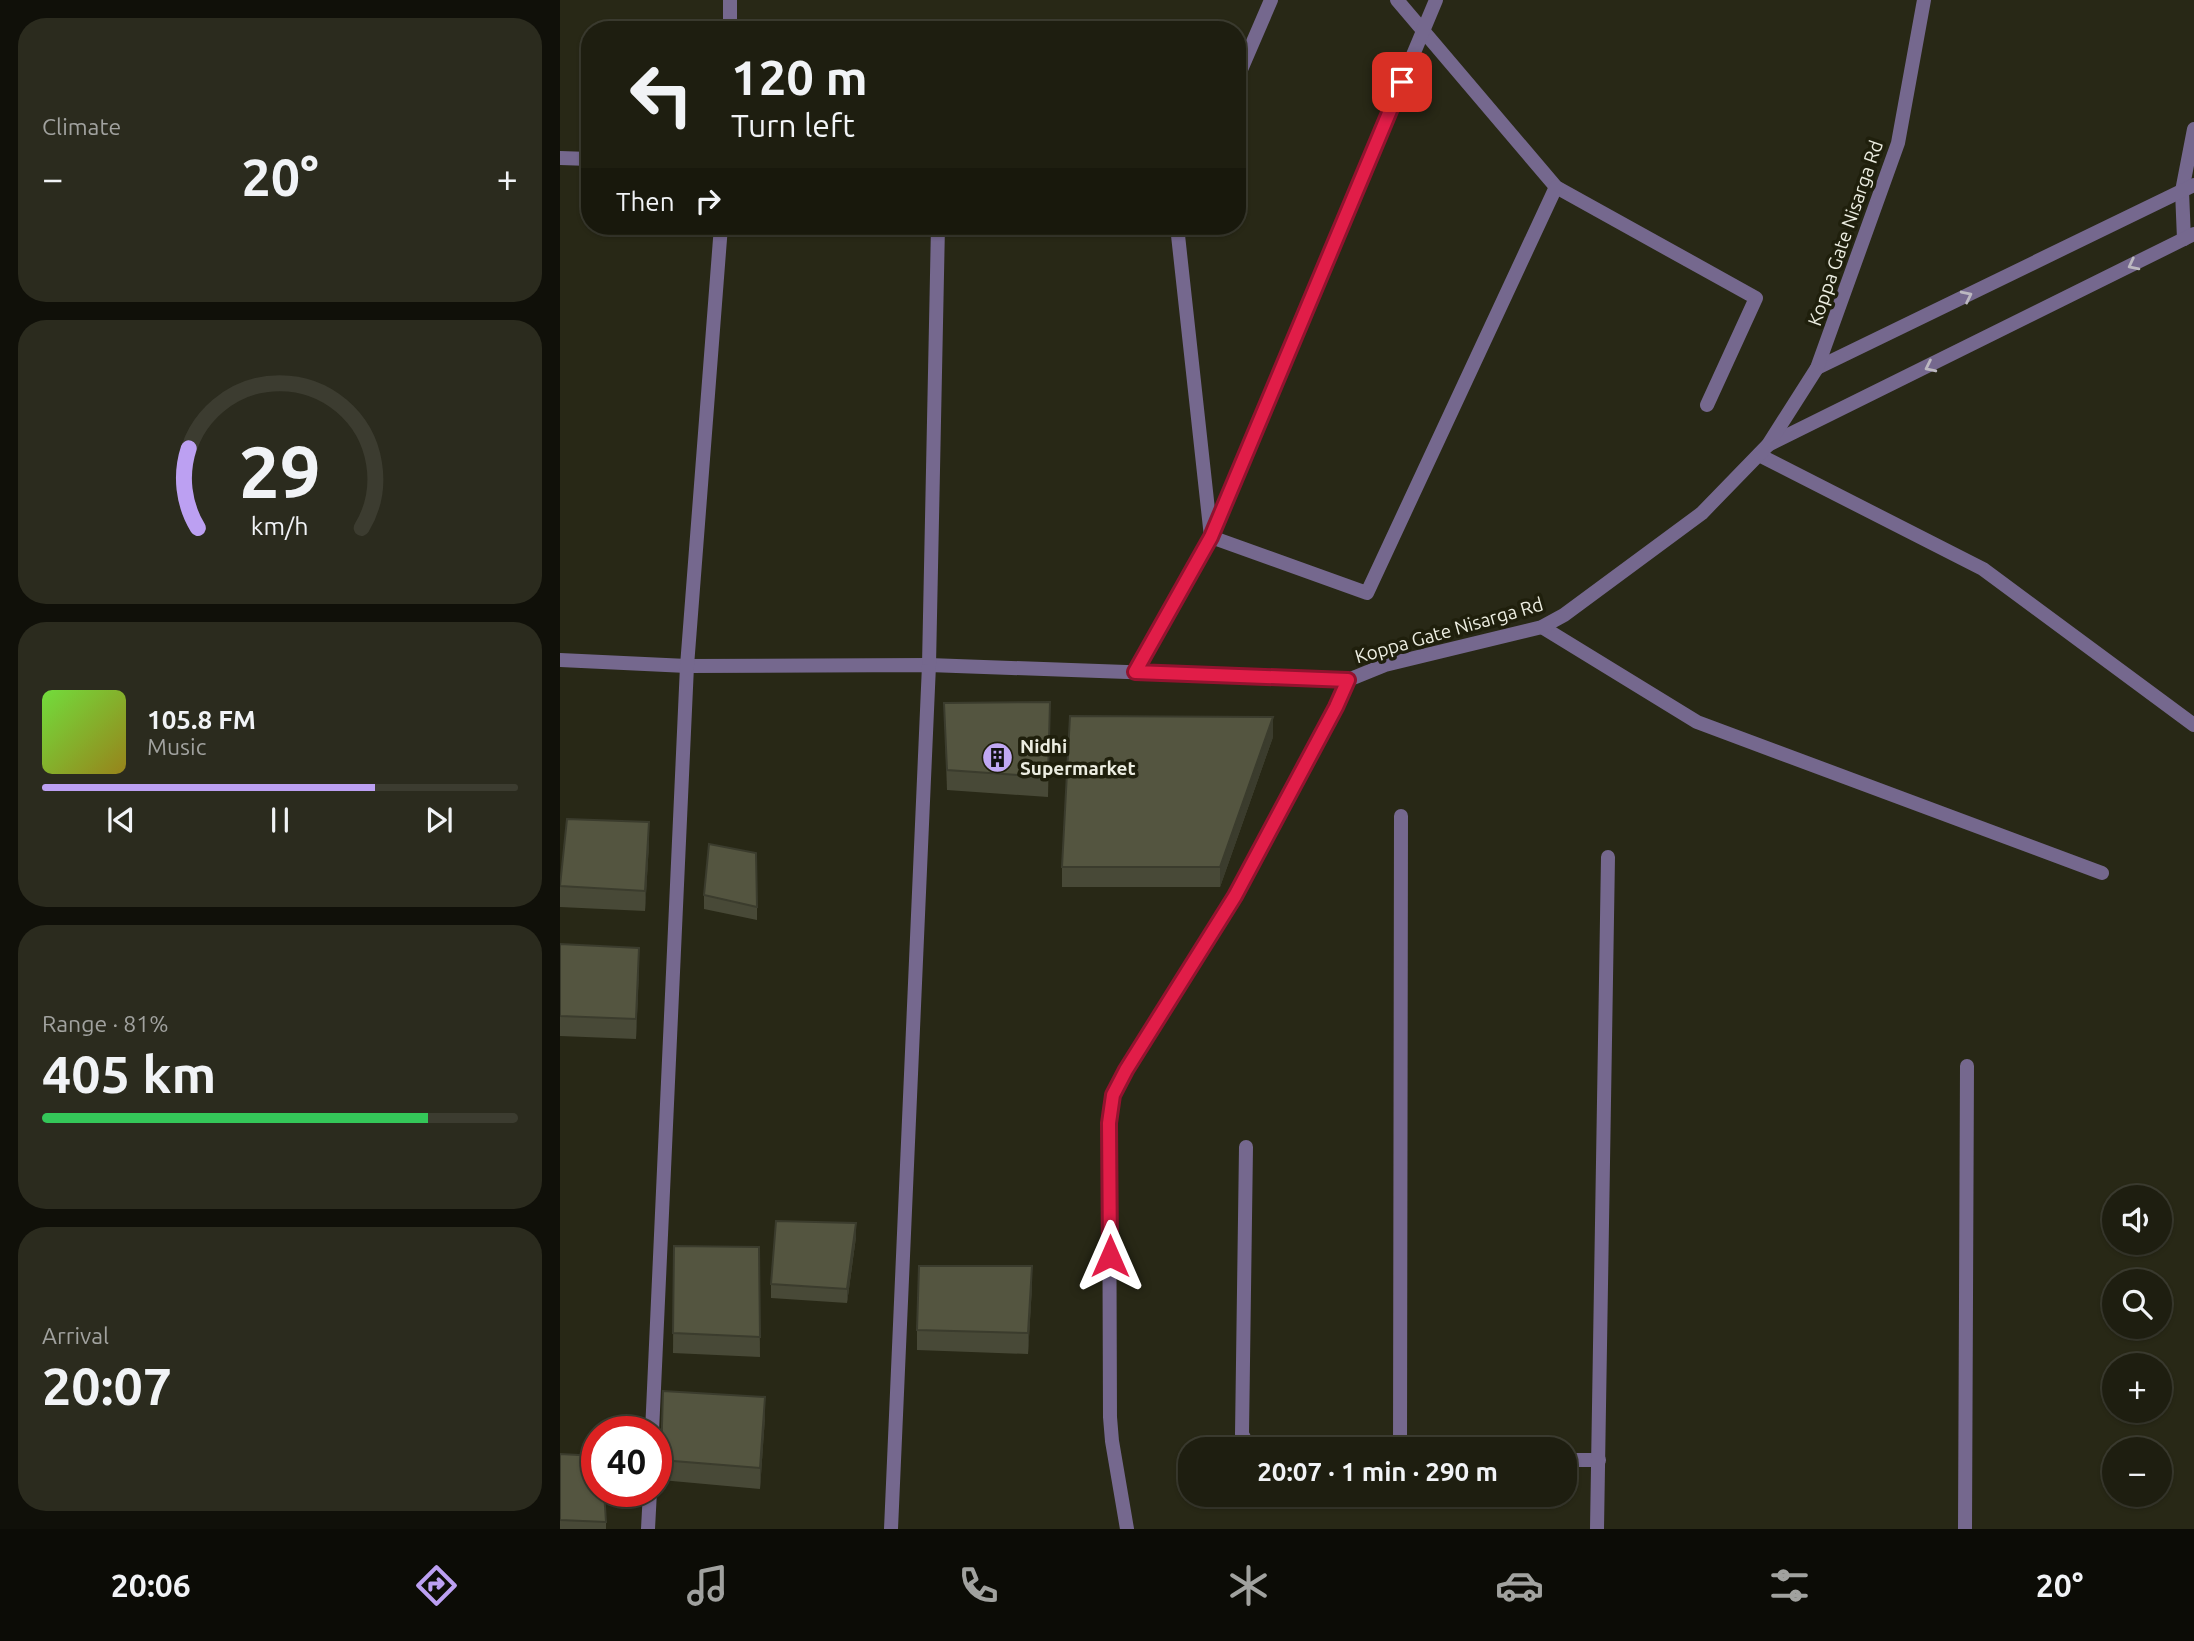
<!DOCTYPE html>
<meta charset="utf-8">
<style>
:root{--surface:#1e1e10;--page:#2b2b1e;--text:#f1f3f6;--muted:#a1a29f;--line:#3c3c30;--accent:#bca0f2}
body{margin:0;font-family:Ubuntu,sans-serif;background:var(--page);color:var(--text);height:100vh;display:flex;flex-direction:column;font-size:26px;white-space:nowrap}
*{box-sizing:border-box;margin:0}
p{font-size:23px;color:var(--muted)}
.icon{flex:none;width:38px;height:38px;fill:none;stroke:currentColor;stroke-width:2;stroke-linecap:round;stroke-linejoin:round}
.map{position:relative;flex:1;overflow:hidden}
.side{display:flex;flex-direction:column;gap:18px;padding:18px;background:#101009;width:560px}
.side>*{flex:none}
.top-card{position:absolute;left:21px;top:21px;width:665px;height:214px;border-radius:28px;box-shadow:0 2px 5px #0004,0 0 0 2px var(--line);background:#1e1e10;color:var(--text);overflow:hidden}
.controls{position:absolute;left:1542px;top:1185px;display:grid;gap:14px}
.controls a{display:grid;place-items:center;width:70px;height:70px;border-radius:50%;background:var(--surface);box-shadow:0 2px 5px #0004,0 0 0 2px var(--line);font-size:35px}
.speed{position:absolute;left:21px;top:1416px;display:flex;gap:14px;font-size:35px;font-weight:700;text-align:center}
.speed>*{display:grid;place-content:center;width:91px;height:91px;border-radius:50%;background:var(--surface);box-shadow:0 2px 5px #0004,0 0 0 2px var(--line);line-height:1}
.speed .limit{border:10px solid #d22;background:#fff;color:#111}
.pin{position:absolute;display:grid;place-items:center;width:60px;height:60px;color:#fff;margin:-30px;border-radius:14px;box-shadow:0 4px 10px #0006}
.me{position:absolute;width:77px;margin:-38px;rotate:0deg;stroke-linejoin:round;filter:drop-shadow(0 0 5px #0008)}
.turn{display:flex;align-items:center;gap:24px;height:147px;padding:0 35px;font-size:32px}
.turn .icon{width:91px;height:91px;stroke-width:2.5}
.turn b{display:block;font-size:49px;line-height:60px}
.then{display:flex;align-items:center;height:66px;padding:0 35px;background:#0003;gap:14px;font-size:26px}
.big{font-size:52px;font-weight:600;line-height:1.1}
.side .tile{flex:1;display:flex;flex-direction:column;justify-content:center;gap:10px;min-width:0;padding:0 24px;border-radius:28px;background:var(--page)}
.side .dial{align-items:center;gap:0}
.dial svg{height:182px;overflow:visible;fill:none;stroke:var(--line);stroke-width:7;stroke-linecap:round;text-anchor:middle}
.dial text{fill:var(--text);stroke:none}
.song{display:flex;align-items:center;gap:21px}
.cover{width:84px;height:84px;border-radius:10px;background:linear-gradient(135deg,hsl(100 70% 55%),hsl(50 70% 35%))}
.played{height:7px;border-radius:4px;background:linear-gradient(90deg,var(--accent) 70%,var(--line) 70%)}
.keys{display:flex;justify-content:space-around;direction:ltr}
.heat{display:flex;justify-content:space-between;align-items:center;font-size:38px;direction:ltr}
.charge{height:10px;border-radius:5px;background:linear-gradient(90deg,#34c759 81%,var(--line) 0)}
.trip{position:absolute;left:618px;top:1437px;width:399px;height:70px;border-radius:28px;background:var(--surface);box-shadow:0 2px 5px #0004,0 0 0 2px var(--line);font-weight:600;line-height:70px;text-align:center}
.dock{display:flex;height:112px;justify-content:space-around;align-items:center;background:#0c0c06;color:var(--muted)}
.dock .icon{width:49px;height:49px}
.dock .active{color:var(--accent)}
.dock b{font-size:32px;color:var(--text)}
main{display:flex;flex:1;min-height:0}
.map>svg:first-child{display:block}
.lines{fill:none;stroke-linecap:round;stroke-linejoin:round}
.minor{stroke:#75688e;stroke-width:14}
.tertiary{stroke:#75688e;stroke-width:14}
.wall{fill:#484937}
.shaded-wall{fill:#3b3c2d}
.building{fill:#545540;stroke:#3b3c2d;stroke-width:2}
.oneway{stroke:#bcb8c0}
.route-casing{stroke:#92132f;stroke-width:18}
.route{stroke:#e11d48;stroke-width:12}
.labels{text-anchor:middle;dominant-baseline:central;stroke-width:7;stroke-linejoin:round;paint-order:stroke}
.street-label{font-size:19px;fill:#ecede1;stroke:#1f1f0c}
.poi-label{font-size:19px;font-weight:bold;fill:#ecede1;stroke:#1f1f0c;text-anchor:start}
</style>
<main>
<section class="side">
<div class="tile"><p>Climate</p>
<div class="heat"><a>−</a><b class="big">20°</b><a>+</a></div>
</div>
<div class="tile dial"><svg viewBox="0 0 100 80">
<path d="M14 69A42 42 0 1 1 86 69"/>
<path d="M14 69A42 42 0 0 1 10 34" stroke="#bca0f2"/>
<text x="50" y="56" font-size="32" font-weight="700">29</text>
<text x="50" y="72" font-size="11">km/h</text>
</svg></div>
<div class="tile">
<div class="song"><i class="cover"></i><div><b>105.8 FM</b><p>Music</p></div></div>
<div class="played"></div>
<div class="keys"><svg class="icon" aria-label="previous" viewBox="0 0 24 24"><path d="M18 5L8 12l10 7zM5 5v14"/></svg><svg class="icon" aria-label="pause" viewBox="0 0 24 24"><path d="M8 5v14M16 5v14"/></svg><svg class="icon" aria-label="next" viewBox="0 0 24 24"><path d="M6 5l10 7-10 7zM19 5v14"/></svg></div>
</div>
<div class="tile"><p>Range · 81%</p><b class="big">405 km</b><div class="charge"></div></div>
<div class="tile"><p>Arrival</p><b class="big">20:07</b></div>
</section>
<div class="map">
<svg width="1634" height="1529" viewBox="0 0 1634 1529">
<rect width="100%" height="100%" fill="#282816"/>
<g class="lines">
<g class="minor">
<polyline points="837,0 996,187 1196,298 1147,405"/>
<polyline points="170,30 170,0"/>
<polyline points="677,79 711,0"/>
<polyline points="0,158 30,159"/>
<polyline points="617,226 651,537 807,593 996,187"/>
<polyline points="1624,239 1622,191 1634,129"/>
<polyline points="1257,368 1634,185"/>
<polyline points="1208,445 1634,234"/>
<polyline points="1199,455 1423,569 1634,725"/>
<polyline points="982,627 1137,722 1542,873"/>
<polyline points="0,660 127,666 369,665 788,680"/>
<polyline points="575,672 651,537 876,0"/>
<polyline points="686,1147 682,1434 690,1449"/>
<polyline points="92,1432 127,666 161,226"/>
<polyline points="840,1449 841,816"/>
<polyline points="1004,1460 1039,1460"/>
<polyline points="88,1529 90,1491"/>
<polyline points="331,1529 369,665 378,226"/>
<polyline points="1037,1529 1048,857"/>
<polyline points="1405,1529 1407,1066"/>
</g>
<polyline class="tertiary" points="567,1529 552,1441 550,1417 549,1123 553,1095 566,1070 675,896 776,707 788,680 825,665 982,627 1004,615 1142,513 1208,445 1257,368 1338,143 1364,0"/>
</g>
<g class="wall">
<polygon points="490,702 488,797 387,790 384,703"/>
<polygon points="713,737 660,887 502,887 502,867"/>
<polygon points="89,843 85,911 0,907 0,879"/>
<polygon points="144,895 197,907 197,920 144,909"/>
<polygon points="0,944 79,968 76,1039 0,1036"/>
<polygon points="296,1237 287,1303 211,1298 211,1284"/>
<polygon points="114,1246 199,1247 200,1357 113,1353"/>
<polygon points="472,1286 468,1354 357,1350 357,1330"/>
<polygon points="205,1417 200,1489 101,1480 101,1460"/>
<polygon points="0,1454 46,1522 46,1529 0,1529"/>
</g>
<g class="shaded-wall">
<polygon points="713,717 713,737 660,887 660,867"/>
<polygon points="89,822 89,843 85,911 85,891"/>
<polygon points="79,948 79,968 76,1039 76,1019"/>
<polygon points="296,1223 296,1237 287,1303 287,1289"/>
<polygon points="472,1266 472,1286 468,1354 468,1333"/>
<polygon points="205,1397 205,1417 200,1489 200,1468"/>
</g>
<g class="building">
<polygon points="490,702 488,777 387,770 384,703"/>
<polygon points="510,716 713,717 660,867 502,867"/>
<polygon points="7,819 89,822 85,891 0,886"/>
<polygon points="149,844 196,853 197,907 144,895"/>
<polygon points="0,944 79,948 76,1019 0,1016"/>
<polygon points="216,1221 296,1223 287,1289 211,1284"/>
<polygon points="114,1246 199,1247 200,1337 113,1333"/>
<polygon points="359,1266 472,1266 468,1333 357,1330"/>
<polygon points="103,1391 205,1397 200,1468 101,1460"/>
<polygon points="0,1454 37,1456 37,1491 44,1491 46,1522 0,1520"/>
</g>
<defs><path id="oneway-chevron" d="M-2-3.5L2.5 0L-2 3.5" fill="none" stroke-width="1.6" stroke-linecap="round" stroke-linejoin="round" transform="scale(1.75)"/></defs>
<g class="oneway">
<use href="#oneway-chevron" transform="translate(1573 265) rotate(153)"/>
<use href="#oneway-chevron" transform="translate(1407 296) rotate(-26)"/>
<use href="#oneway-chevron" transform="translate(1370 367) rotate(154)"/>
</g>
<g class="lines">
<defs>
<polyline id="route" points="550,1256 549,1123 553,1095 566,1070 675,896 776,707 788,680 575,672 651,537 842,82"/>
</defs>
<use href="#route" class="route-casing"/>
<use href="#route" class="route"/>
</g>
<defs>
<symbol id="building-disc" viewBox="-11 -11 22 22"><circle r="9.5" fill="#c1a8f3" stroke="#1f1f0c"/><path d="M-4-6H4V6H1V3H-1V6H-4ZM-2.5-4.3h1.7v1.8h-1.7ZM.8-4.3h1.7v1.8H.8ZM-2.5-1h1.7V.8h-1.7ZM.8-1h1.7V.8H.8Z" fill="#111"/></symbol>
</defs>
<g fill-rule="evenodd">
<use href="#building-disc" x="420" y="740" width="35" height="35"/>
</g>
<g class="labels">
<g class="street-label">
<text transform="translate(1285 233) rotate(-71)">Koppa Gate Nisarga Rd</text>
<text transform="translate(889 630) rotate(-16)">Koppa Gate Nisarga Rd</text>
</g>
<g class="poi-label">
<text x="460" y="746">Nidhi<tspan x="460" dy="22">Supermarket</tspan></text>
</g>
</g>
</svg>
<div class="controls">
<a><svg class="icon" aria-label="sound" viewBox="0 0 24 24"><path d="M4 9h4l5-4v14l-5-4H4zM17 9q2 3 0 6"/></svg></a>
<a><svg class="icon" aria-label="search" viewBox="0 0 24 24"><circle cx="10" cy="10" r="6"/><path d="M15 15l6 6"/></svg></a>
<a>+</a>
<a>−</a>
</div>
<div class="speed"><div class="limit">40</div></div>
<div class="pin" style="left:842px;top:82px;background:#d93025"><svg class="icon" aria-label="arrive" viewBox="0 0 24 24"><path d="M6 21V4h12l-3 4 3 4H6"/></svg></div>
<svg class="me" style="left:550px;top:1256px" viewBox="-20 -20 40 40"><path d="M0-17L14 15 0 8-14 15z" fill="#e11d48" stroke="#fff" stroke-width="4"/></svg>
<div class="trip">20:07 · 1 min · 290 m</div>
<div class="top-card">
<div class="turn"><svg class="icon" aria-label="left" viewBox="0 0 24 24"><path d="M17 20v-9H6M10 6l-5 5 5 5"/></svg><div><b>120 m</b>Turn left</div></div>
<div class="then">Then<svg class="icon" aria-label="right" viewBox="0 0 24 24"><path d="M7 20v-9h11M14 6l5 5-5 5"/></svg></div>
</div>
</div>
</main>
<nav class="dock">
<b>20:06</b>
<svg class="icon active" aria-label="directions" viewBox="0 0 24 24"><path d="M12 3l9 9-9 9-9-9zM9 14v-3h6M13 9l2 2-2 2"/></svg>
<svg class="icon" aria-label="music" viewBox="0 0 24 24"><path d="M9 18V5l10-2v13"/><circle cx="6" cy="18" r="3"/><circle cx="16" cy="16" r="3"/></svg>
<svg class="icon" aria-label="phone" viewBox="0 0 24 24"><path d="M5 4h4l2 5-3 2q2 4 5 5l2-3 5 2v4C11 20 4 13 5 4z"/></svg>
<svg class="icon" aria-label="climate" viewBox="0 0 24 24"><path d="M12 3v18M4 7l16 10M4 17L20 7"/></svg>
<svg class="icon" aria-label="car" viewBox="0 0 24 24"><path d="M5 17H2v-5l4-1 3-4h7l3 4 3 1v5h-3M9 17h6M6 11h13"/><circle cx="7" cy="17" r="2"/><circle cx="17" cy="17" r="2"/></svg>
<svg class="icon" aria-label="filters" viewBox="0 0 24 24"><path d="M4 7h16M4 17h16"/><circle cx="9" cy="7" r="2"/><circle cx="15" cy="17" r="2"/></svg>
<b>20°</b>
</nav>
